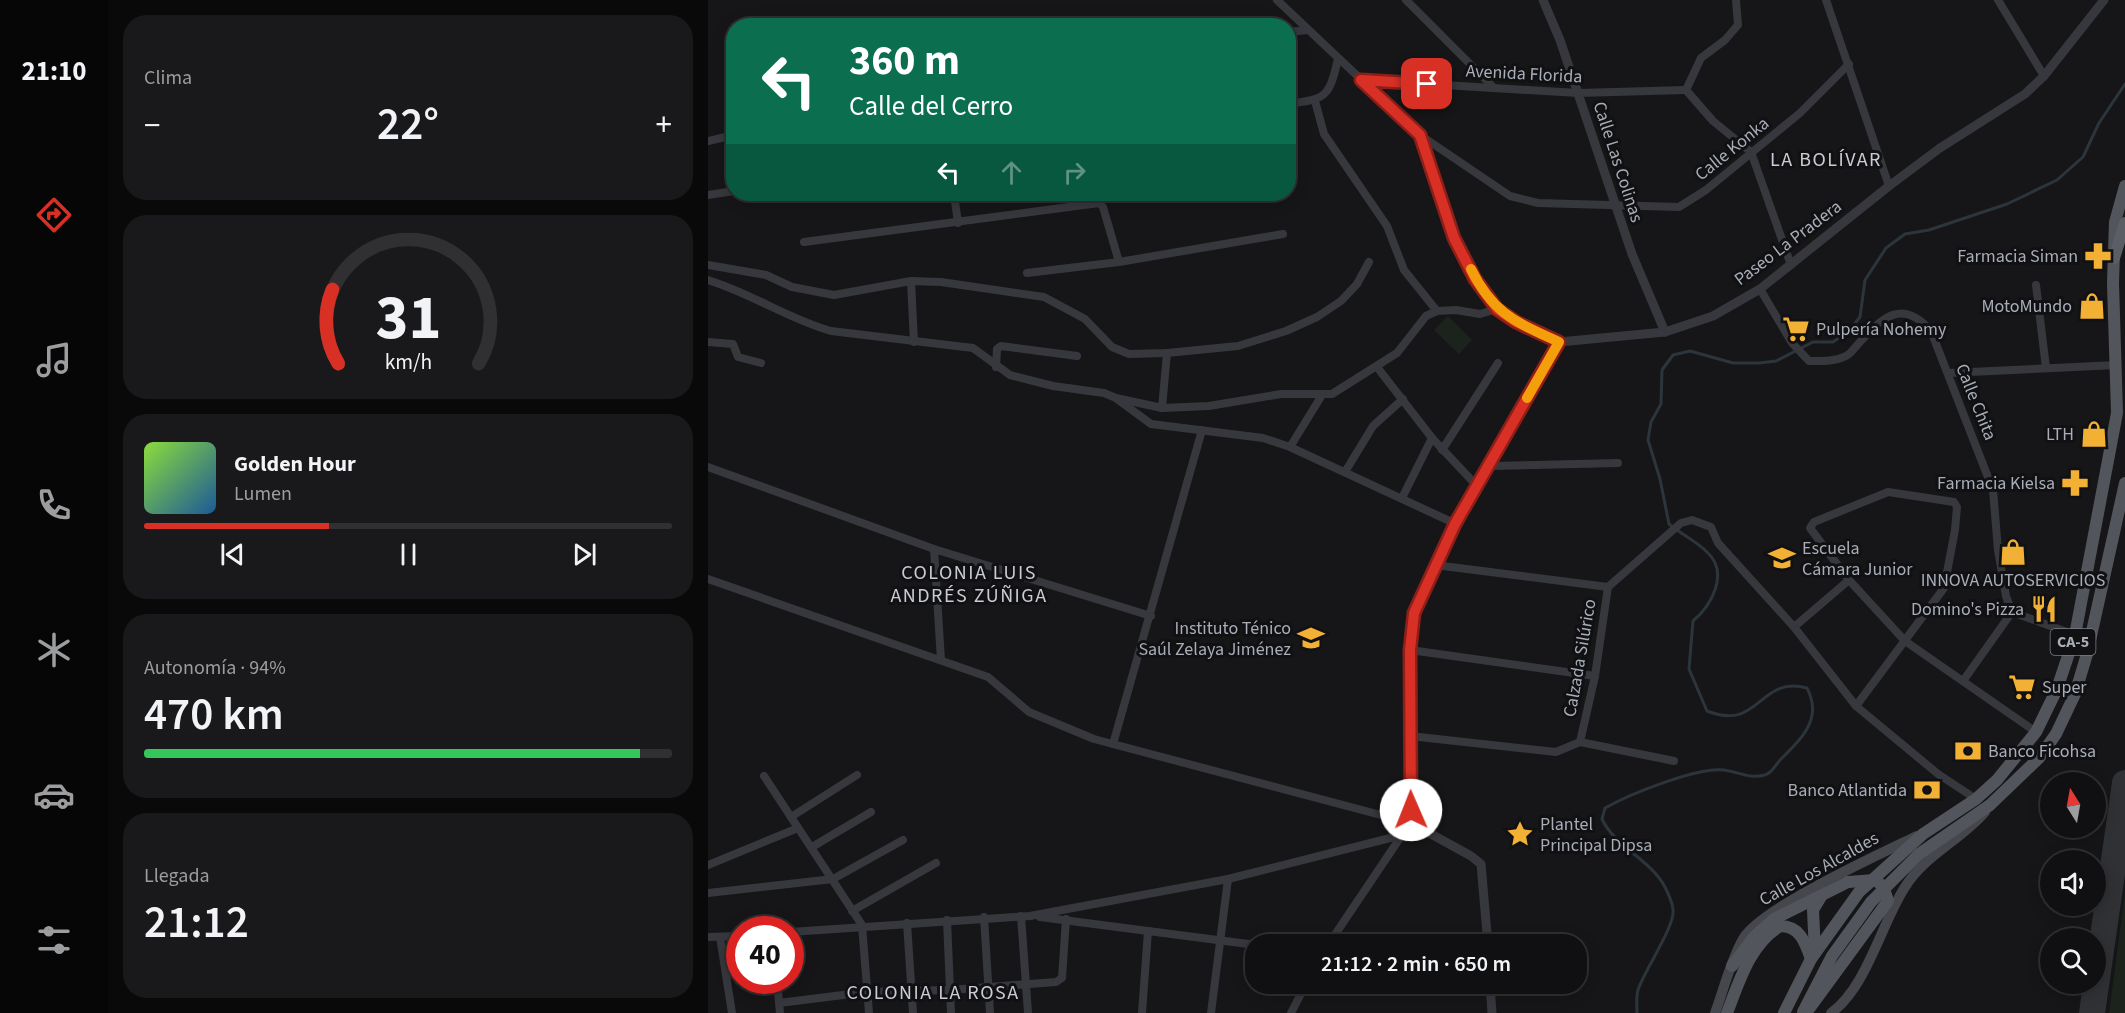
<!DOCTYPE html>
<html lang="es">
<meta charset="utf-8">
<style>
:root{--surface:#101012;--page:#19191b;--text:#f1f3f6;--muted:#9c9d9f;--line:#303032;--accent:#d93025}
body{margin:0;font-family:"Source Sans 3",sans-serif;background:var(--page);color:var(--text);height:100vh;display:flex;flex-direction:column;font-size:22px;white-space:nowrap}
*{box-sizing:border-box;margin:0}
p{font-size:20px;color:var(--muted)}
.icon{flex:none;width:33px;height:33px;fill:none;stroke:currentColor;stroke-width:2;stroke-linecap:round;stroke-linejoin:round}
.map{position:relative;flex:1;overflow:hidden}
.sheet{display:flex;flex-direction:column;gap:15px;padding:15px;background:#09090a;width:600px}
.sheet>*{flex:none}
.guide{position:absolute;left:18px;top:18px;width:570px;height:183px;border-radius:24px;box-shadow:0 3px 15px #0003,0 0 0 2px var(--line);background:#0b6e4f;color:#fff;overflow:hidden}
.needle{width:39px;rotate:349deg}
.controls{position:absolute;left:1332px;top:772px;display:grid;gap:12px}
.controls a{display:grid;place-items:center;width:66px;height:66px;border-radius:50%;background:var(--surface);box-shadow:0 3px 15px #0003,0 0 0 2px var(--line);font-size:30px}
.speed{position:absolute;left:18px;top:916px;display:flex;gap:12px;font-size:30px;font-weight:700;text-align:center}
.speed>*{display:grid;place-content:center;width:78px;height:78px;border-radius:50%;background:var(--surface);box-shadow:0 3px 15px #0003,0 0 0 2px var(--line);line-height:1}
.speed .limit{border:9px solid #d22;background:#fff;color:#111}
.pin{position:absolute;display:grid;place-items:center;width:51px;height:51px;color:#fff;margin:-26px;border-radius:12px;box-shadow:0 3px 9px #0006}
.me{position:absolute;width:66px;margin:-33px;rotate:359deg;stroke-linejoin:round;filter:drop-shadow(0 0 4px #0008)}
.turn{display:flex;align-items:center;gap:21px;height:126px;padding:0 24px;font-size:27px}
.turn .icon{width:78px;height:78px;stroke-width:2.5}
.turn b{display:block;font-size:42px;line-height:51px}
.lanes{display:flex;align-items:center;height:57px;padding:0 24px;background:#0003;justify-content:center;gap:30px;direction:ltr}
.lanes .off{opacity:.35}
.big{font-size:45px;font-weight:600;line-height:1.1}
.sheet .card{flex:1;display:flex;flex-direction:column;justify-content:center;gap:9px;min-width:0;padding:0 21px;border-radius:24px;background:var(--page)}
.sheet .dial{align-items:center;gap:0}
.dial svg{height:156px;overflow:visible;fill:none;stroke:var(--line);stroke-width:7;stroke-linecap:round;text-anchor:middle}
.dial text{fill:var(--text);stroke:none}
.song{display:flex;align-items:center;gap:18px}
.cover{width:72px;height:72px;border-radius:9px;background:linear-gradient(135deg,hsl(90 70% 55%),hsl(210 70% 35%))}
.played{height:6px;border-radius:3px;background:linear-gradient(90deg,var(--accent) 35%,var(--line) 35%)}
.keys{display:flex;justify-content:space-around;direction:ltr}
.heat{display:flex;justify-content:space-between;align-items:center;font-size:33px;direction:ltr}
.charge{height:9px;border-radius:4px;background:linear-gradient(90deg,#34c759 94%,var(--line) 0)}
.trip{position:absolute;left:537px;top:934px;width:342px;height:60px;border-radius:24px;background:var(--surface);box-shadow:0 3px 15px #0003,0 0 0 2px var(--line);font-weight:600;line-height:60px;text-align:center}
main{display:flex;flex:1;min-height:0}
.dock{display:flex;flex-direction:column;width:108px;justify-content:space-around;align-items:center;background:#060607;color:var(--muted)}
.dock .icon{width:42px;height:42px}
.dock .active{color:var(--accent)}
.dock b{font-size:27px;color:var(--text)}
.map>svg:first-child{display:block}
.green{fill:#1c231d}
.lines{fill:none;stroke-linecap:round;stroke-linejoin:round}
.stream{stroke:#2c353c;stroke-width:3}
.taxiway{stroke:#303135;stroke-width:26}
.minor{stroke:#37383d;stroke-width:8}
.tertiary{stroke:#37383d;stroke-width:9}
.secondary{stroke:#45474d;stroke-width:10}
.primary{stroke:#53555c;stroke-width:12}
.trunk{stroke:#5b5e65;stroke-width:12}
.primary-bridge{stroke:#53555c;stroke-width:12}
.route-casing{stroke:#8d1f18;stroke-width:15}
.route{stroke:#d93025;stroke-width:10}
.slow{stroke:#f59e0b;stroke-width:10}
.labels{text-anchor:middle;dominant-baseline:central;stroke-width:6;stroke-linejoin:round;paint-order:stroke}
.shield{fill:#111113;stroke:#7b7e86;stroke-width:1.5}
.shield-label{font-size:16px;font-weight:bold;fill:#a8adb8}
.street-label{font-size:18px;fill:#a8adb8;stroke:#111113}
.poi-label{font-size:18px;fill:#a8adb8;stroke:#111113;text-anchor:end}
.neighbourhood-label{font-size:20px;letter-spacing:1.5px;fill:#c9ccd4;stroke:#111113}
</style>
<main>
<nav class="dock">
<b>21:10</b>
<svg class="icon active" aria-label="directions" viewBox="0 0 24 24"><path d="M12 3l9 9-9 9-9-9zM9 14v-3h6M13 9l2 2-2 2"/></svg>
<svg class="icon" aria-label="music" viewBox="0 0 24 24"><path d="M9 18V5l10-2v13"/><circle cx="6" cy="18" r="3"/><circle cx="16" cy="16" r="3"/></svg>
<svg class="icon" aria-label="phone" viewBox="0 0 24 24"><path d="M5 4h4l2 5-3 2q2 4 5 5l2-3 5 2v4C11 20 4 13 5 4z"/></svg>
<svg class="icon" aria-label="climate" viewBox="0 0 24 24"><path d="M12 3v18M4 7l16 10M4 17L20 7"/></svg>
<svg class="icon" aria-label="car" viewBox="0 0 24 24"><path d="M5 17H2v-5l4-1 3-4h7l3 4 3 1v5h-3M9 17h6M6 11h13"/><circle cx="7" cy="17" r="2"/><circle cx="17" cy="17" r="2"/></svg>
<svg class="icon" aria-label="filters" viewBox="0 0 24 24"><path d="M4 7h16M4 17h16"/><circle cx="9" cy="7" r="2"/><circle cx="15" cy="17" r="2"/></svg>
</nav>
<section class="sheet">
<div class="card"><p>Clima</p>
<div class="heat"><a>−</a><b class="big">22°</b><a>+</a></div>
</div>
<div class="card dial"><svg viewBox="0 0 100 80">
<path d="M14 69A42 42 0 1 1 86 69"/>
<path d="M14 69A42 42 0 0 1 11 31" stroke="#d93025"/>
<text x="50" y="56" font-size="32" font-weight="700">31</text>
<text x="50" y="72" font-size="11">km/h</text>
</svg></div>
<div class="card">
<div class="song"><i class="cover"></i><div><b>Golden Hour</b><p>Lumen</p></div></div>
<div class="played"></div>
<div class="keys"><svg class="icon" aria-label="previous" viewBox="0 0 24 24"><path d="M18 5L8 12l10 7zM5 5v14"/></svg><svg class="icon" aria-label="pause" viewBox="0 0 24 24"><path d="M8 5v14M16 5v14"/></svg><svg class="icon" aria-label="next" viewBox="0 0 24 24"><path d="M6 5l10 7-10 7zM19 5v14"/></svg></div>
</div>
<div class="card"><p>Autonomía · 94%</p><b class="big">470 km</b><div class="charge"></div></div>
<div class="card"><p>Llegada</p><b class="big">21:12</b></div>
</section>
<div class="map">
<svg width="1417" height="1013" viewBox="0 0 1417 1013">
<rect width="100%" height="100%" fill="#161618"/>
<g class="green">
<polygon points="740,316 764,340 751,354 726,330"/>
<polygon points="1417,893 1417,1013 1401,1013"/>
</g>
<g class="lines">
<path class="stream" d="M929 1013C929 1006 928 997 930 990 936 971 968 925 965 909 964 902 960 893 957 887 942 859 907 847 894 819L897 808C922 794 989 767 1016 770 1031 772 1041 779 1057 775 1064 773 1068 764 1073 759 1094 738 1115 719 1099 688 1050 675 1053 732 999 711L981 669 985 621C1003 606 1022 573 999 552 988 541 973 534 961 524L952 479 940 440 943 422 953 404 954 370 965 355 982 351 1025 363H1051L1068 361 1105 342H1125L1141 331 1152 317 1157 280 1178 248 1197 234 1221 230 1299 204 1349 180 1375 157 1391 123 1417 84"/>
<polyline class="taxiway" points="1384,1013 1417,783"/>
<g class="minor">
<polyline points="569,0 712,135 802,196 830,203 971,207 998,190 1092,113 1141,64"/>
<polyline points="698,0 786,88"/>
<polyline points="1028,0 1030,25 1017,40 993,58 978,90 1005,121 1043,152 1083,265"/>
<polyline points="1118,0 1181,186"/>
<polyline points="1290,0 1336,76"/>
<polyline points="580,32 600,30"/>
<polyline points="653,80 870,93 978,90"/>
<polyline points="607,101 616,134 679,226 696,270 729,311"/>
<path d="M580 104C619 99 621 97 630 59"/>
<path d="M713 137C736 190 747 270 790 310 806 325 831 333 851 342"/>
<polyline points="0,141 26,135"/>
<polyline points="246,194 250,223"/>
<polyline points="0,195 26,191"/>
<polyline points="96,242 391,203 395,207 411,262"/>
<polyline points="0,265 58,275 84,287 126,295 203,281 233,282 336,297 377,319 404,347 421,354 459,353 530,346 578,331 609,317 633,301 649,284 661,262"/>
<polyline points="319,273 411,262 575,234"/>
<path d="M0 280C43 293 80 319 123 331L265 348 302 375 345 386 396 393 408 398 454 408 501 406 573 394H624L689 353 718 316 729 311 748 310 772 314 789 309"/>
<polyline points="203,281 206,342"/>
<polyline points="1328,285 1338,368"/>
<path d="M1052 289 1084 343 1101 361C1113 361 1126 362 1138 356 1143 354 1147 347 1151 343 1175 317 1194 298 1223 331L1285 490 1290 550 1298 596 1304 612 1367 635"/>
<polyline points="0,342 25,344 30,357 53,363"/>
<polyline points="288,367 289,349 293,346 369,356"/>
<polyline points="669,367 724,438 769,486"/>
<polyline points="1240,373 1409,365"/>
<polyline points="409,399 443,424 555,438 582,447 748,524"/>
<polyline points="454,408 459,353"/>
<polyline points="582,447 614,395"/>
<polyline points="734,450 790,363"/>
<polyline points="782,466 910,463"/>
<polyline points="0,467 226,549 443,616"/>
<polyline points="637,472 665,426 695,399"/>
<polyline points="694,498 724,438"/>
<polyline points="226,549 233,660"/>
<polyline points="727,565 900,587"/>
<polyline points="0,579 280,677 321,712 386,739 703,823 694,835 520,879 322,916 82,932"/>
<polyline points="1086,627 1141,580"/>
<polyline points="702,650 887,676"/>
<polyline points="1255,681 1304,612"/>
<polyline points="1148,706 1236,588 1247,530 1249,507 1246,502 1180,492 1106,522 1102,528 1141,580 1197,641 1328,732"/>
<polyline points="702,736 848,752 872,742 966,761"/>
<polyline points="872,742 887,676 900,587 973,523 984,520 1003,527 1010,543 1086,627 1148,706 1230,774 1268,799"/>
<polyline points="405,744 494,430"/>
<polyline points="56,776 154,925 161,1013"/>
<polyline points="83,817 149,775"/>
<polyline points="104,847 163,812"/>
<polyline points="0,865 90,828"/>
<polyline points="0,893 125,879 195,840"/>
<polyline points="144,911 228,863"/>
<polyline points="313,916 320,1013"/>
<polyline points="276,917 282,1013"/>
<polyline points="332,917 548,945"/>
<polyline points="239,920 243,1013"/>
<polyline points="199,923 205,1013"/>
<polyline points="0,937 32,936"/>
<polyline points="12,937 24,1013"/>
<polyline points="620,945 694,835"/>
<polyline points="69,981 72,1013"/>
<polyline points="71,1003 159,992 242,990 348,982 354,978 358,919"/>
<polyline points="434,1013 440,931"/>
<polyline points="503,1013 520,879"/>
<polyline points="583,1013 598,984"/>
</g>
<g class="tertiary">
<polyline points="835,0 852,40 924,254 957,332"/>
<polyline points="780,945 773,864 763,856 703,823 702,650 706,613 748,524 851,342 957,332 1005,316 1052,289 1181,186 1232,148 1317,94 1336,76 1396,0"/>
<polyline points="782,984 784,1013"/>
</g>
<g class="secondary">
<path d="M1007 1013C1016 989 1022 962 1035 939 1051 909 1174 853 1209 836"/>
<path d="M1123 1013C1159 987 1173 924 1197 887 1217 855 1253 840 1277 812"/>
</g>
<g class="primary">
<polyline points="1107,953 1105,910 1114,895"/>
<polyline points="1024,966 1046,937 1066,919 1140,882"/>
<polyline points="1095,1012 1124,956 1163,902 1211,854 1282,805 1331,758 1348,734 1367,694 1379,654 1417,483"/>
<path d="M1019 1013C1031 982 1042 944 1072 926 1092 926 1097 942 1103 959"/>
<polyline points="1076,1013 1103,959 1151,892 1215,834 1268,799 1289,780 1328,732 1349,689 1367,635 1409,413 1405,283 1407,222 1417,186"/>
</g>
<polyline class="trunk" points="1406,258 1417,223"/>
<polyline class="primary-bridge" points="1098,1013 1180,901 1175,886 1167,880 1140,882"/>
</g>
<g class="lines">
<defs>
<polyline id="route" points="703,810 702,650 706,613 747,524 851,342 808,322 789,309 767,279 746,238 712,135 653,80 719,84"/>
</defs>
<use href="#route" class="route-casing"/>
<use href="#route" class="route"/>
<path class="slow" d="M763 269C785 314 808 322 851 342L819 398"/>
</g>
<defs>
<symbol id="pharmacy-bare" viewBox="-9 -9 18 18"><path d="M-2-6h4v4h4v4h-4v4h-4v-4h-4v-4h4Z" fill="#f2b134" stroke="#111113" stroke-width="2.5" paint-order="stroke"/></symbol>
<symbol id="shop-bare" viewBox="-9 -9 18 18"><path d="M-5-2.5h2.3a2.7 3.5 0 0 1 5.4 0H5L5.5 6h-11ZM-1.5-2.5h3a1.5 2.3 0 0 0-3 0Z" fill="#f2b134" stroke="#111113" stroke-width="2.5" paint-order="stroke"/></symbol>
<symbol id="supermarket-bare" viewBox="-9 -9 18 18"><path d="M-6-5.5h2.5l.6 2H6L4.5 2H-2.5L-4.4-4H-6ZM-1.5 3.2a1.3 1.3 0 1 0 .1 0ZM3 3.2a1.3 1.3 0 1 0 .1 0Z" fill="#f2b134" stroke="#111113" stroke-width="2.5" paint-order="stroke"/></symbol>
<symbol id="school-bare" viewBox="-9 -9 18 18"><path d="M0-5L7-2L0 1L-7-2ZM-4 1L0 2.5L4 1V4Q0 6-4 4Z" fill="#f2b134" stroke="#111113" stroke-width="2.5" paint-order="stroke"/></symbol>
<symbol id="restaurant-bare" viewBox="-9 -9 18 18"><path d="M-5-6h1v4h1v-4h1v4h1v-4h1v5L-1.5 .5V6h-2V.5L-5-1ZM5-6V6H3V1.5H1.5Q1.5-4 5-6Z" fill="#f2b134" stroke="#111113" stroke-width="2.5" paint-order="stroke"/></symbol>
<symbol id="bank-bare" viewBox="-9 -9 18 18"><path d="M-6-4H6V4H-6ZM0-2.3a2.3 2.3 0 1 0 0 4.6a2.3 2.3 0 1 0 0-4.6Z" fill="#f2b134" stroke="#111113" stroke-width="2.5" paint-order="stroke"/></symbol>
<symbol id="sight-bare" viewBox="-9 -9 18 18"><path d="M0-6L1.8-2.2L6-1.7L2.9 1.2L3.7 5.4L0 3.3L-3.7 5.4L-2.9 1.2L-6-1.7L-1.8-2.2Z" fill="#f2b134" stroke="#111113" stroke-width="2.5" paint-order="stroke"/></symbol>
</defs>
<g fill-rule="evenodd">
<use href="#pharmacy-bare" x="1371" y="237" width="38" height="38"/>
<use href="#shop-bare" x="1365" y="287" width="38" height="38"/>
<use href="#supermarket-bare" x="1069" y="310" width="38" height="38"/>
<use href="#shop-bare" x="1367" y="415" width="38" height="38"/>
<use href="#pharmacy-bare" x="1348" y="464" width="38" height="38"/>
<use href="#shop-bare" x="1286" y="533" width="38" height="38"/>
<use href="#school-bare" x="1055" y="539" width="38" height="38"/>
<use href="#restaurant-bare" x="1317" y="590" width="38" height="38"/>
<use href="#school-bare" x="584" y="619" width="38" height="38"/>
<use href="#supermarket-bare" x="1295" y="668" width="38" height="38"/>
<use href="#bank-bare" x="1241" y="732" width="38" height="38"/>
<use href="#bank-bare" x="1200" y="771" width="38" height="38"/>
<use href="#sight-bare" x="793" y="815" width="38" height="38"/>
</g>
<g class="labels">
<rect class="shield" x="1342.5" y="629" width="45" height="26" rx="4.5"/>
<g class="shield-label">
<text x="1365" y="642">CA-5</text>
</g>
<g class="street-label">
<text transform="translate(816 74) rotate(3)">Avenida Florida</text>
<text transform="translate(1024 149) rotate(-39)">Calle Konka</text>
<text transform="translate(910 162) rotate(72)">Calle Las Colinas</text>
<text transform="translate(1080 243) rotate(-37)">Paseo La Pradera</text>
<text transform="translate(1268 402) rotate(68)">Calle Chita</text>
<text transform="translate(872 658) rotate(-80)">Calzada Silúrico</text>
<text transform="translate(1111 869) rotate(-29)">Calle Los Alcaldes</text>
</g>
<g class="poi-label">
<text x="1370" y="256">Farmacia Siman</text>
<text x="1364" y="306">MotoMundo</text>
<text x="1108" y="329" text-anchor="start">Pulpería Nohemy</text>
<text x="1366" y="434">LTH</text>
<text x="1347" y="483">Farmacia Kielsa</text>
<text x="1094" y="548" text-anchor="start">Escuela<tspan x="1094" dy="21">Cámara Junior</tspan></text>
<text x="1305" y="580" text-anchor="middle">INNOVA AUTOSERVICIOS</text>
<text x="1316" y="609">Domino's Pizza</text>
<text x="583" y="628">Instituto Ténico<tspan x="583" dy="21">Saúl Zelaya Jiménez</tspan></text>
<text x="1334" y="687" text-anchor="start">Super</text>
<text x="1280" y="751" text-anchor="start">Banco Ficohsa</text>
<text x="1199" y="790">Banco Atlantida</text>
<text x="832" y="824" text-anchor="start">Plantel<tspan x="832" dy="21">Principal Dipsa</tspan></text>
</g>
<g class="neighbourhood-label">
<text x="1118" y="160">LA BOLÍVAR</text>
<text x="261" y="573">COLONIA LUIS<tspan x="261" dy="23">ANDRÉS ZÚÑIGA</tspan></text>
<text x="225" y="993">COLONIA LA ROSA</text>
</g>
</g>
</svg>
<div class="controls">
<a><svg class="needle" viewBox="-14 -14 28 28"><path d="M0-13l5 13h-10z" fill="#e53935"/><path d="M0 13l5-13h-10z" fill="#9c9d9f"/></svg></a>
<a><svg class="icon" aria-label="sound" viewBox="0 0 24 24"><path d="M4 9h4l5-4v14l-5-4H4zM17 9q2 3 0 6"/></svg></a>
<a><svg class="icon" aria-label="search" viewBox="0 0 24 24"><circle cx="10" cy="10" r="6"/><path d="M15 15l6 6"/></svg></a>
</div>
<div class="speed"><div class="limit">40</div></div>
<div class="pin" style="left:719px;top:84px;background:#d93025"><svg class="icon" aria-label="arrive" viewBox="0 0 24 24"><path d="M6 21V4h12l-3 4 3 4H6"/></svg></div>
<svg class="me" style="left:703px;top:810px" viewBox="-20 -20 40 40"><circle r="19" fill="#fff"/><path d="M0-13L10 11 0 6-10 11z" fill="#d93025"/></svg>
<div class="trip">21:12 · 2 min · 650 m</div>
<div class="guide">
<div class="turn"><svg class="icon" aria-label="left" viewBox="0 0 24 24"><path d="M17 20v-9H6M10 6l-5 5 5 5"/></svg><div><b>360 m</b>Calle del Cerro</div></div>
<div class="lanes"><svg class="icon" aria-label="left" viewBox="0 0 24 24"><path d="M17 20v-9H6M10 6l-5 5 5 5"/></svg><svg class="icon off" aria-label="ahead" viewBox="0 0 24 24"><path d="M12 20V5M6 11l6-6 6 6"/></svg><svg class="icon off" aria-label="right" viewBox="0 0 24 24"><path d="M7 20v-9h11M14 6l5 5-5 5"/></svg></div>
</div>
</div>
</main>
